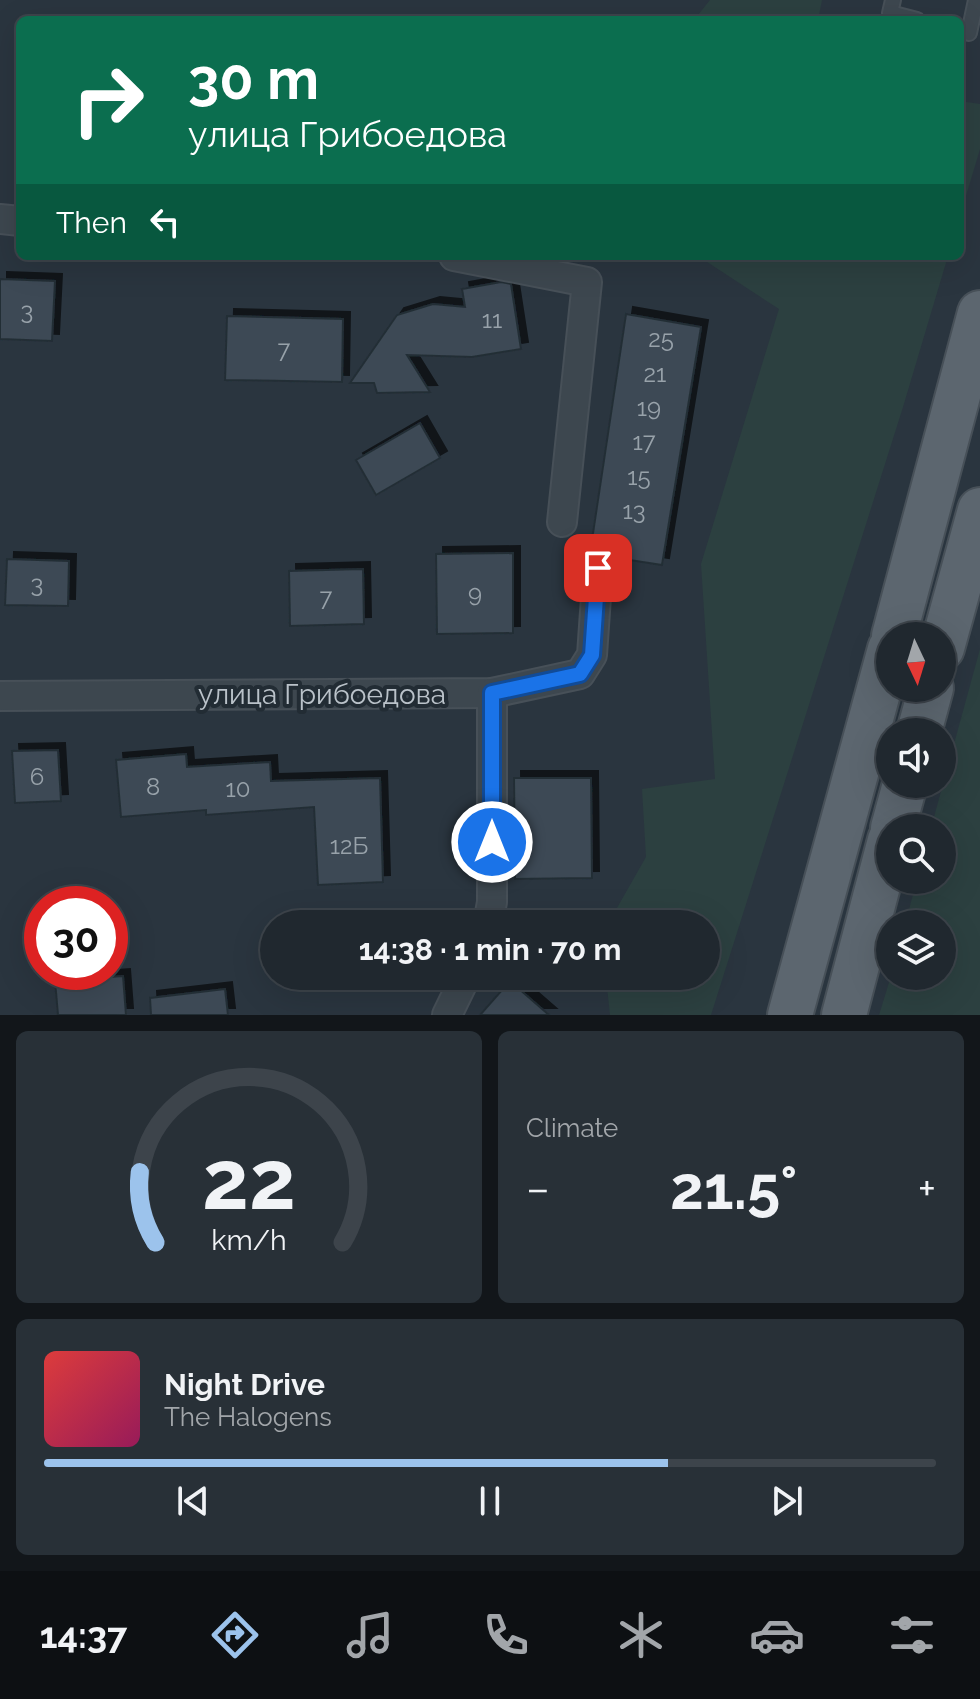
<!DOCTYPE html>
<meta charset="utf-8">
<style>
:root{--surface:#20282f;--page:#283037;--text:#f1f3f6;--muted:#a2a6aa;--line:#3d444b;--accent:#9cc3ec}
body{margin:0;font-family:Raleway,sans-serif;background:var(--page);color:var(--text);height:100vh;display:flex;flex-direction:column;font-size:30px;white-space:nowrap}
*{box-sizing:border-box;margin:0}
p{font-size:26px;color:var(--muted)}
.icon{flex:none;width:44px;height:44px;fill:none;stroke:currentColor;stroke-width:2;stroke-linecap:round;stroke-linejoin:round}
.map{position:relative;height:1015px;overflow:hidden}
.panel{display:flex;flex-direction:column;gap:16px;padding:16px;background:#12161a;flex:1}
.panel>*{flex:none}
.top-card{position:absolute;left:16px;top:16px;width:948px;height:244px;border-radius:12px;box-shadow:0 8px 32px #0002,0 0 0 2px var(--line);background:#0b6e4f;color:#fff;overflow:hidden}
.needle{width:52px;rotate:176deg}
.buttons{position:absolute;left:876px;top:622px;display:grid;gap:16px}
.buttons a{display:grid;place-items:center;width:80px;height:80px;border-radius:50%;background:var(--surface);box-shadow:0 8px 32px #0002,0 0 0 2px var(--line);font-size:40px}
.speed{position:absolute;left:24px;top:886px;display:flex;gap:16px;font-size:40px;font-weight:700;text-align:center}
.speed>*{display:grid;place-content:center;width:104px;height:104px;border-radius:50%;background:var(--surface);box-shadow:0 8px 32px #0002,0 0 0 2px var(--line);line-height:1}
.speed .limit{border:12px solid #d22;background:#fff;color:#111}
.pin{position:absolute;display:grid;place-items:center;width:68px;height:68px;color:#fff;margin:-34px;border-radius:16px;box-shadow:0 4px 12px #0006}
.me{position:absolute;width:88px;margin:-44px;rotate:0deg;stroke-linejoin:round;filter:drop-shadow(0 0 6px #0008)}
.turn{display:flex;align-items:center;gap:28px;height:168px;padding:0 40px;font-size:36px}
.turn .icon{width:104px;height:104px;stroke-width:2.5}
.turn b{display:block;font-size:56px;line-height:68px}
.then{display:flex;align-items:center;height:76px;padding:0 40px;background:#0003;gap:16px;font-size:30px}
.big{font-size:60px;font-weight:700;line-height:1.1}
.panel .widget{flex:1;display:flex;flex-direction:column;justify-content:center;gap:12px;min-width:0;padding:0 28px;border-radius:12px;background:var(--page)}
.panel .dial{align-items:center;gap:0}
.dial svg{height:208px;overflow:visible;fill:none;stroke:var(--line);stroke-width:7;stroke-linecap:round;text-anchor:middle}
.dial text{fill:var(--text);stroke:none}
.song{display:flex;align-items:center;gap:24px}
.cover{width:96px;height:96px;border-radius:12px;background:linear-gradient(135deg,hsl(0 70% 55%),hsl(330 70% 35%))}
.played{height:8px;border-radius:4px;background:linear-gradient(90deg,var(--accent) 70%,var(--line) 70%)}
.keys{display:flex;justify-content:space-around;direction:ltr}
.heat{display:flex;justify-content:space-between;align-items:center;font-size:44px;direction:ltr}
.panel .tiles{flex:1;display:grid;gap:16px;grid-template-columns:1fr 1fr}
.widget:last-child{grid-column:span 2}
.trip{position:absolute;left:260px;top:910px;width:460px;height:80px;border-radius:40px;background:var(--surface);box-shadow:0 8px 32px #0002,0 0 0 2px var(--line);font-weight:700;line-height:80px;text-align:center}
.menu{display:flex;height:128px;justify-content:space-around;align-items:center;background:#0d1013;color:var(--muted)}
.menu .icon{width:56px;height:56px}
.menu .selected{color:var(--accent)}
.menu b{font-size:36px;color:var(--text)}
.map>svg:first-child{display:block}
.green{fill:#2c4040}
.building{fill:#3c4954;stroke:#242e36;stroke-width:2;filter:url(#shadow)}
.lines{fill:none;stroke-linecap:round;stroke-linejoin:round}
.lane-casing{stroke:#475058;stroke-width:18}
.street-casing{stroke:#475058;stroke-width:32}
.primary-casing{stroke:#475058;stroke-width:48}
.lane{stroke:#3d474f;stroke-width:14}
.street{stroke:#3d474f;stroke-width:28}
.primary{stroke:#5c666f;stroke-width:44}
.route-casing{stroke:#114b97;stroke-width:20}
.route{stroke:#1a73e8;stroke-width:14}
.labels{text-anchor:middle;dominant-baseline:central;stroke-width:8;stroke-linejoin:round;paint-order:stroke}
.number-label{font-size:24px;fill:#98a2aa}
.street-label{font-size:28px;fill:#bac2c9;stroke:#222c34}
</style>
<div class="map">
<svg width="980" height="1015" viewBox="0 0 980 1015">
<defs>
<filter id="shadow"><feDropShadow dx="7" dy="-7" stdDeviation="0" flood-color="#0009"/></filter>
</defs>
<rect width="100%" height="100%" fill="#2a353f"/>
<g class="green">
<polygon points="710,0 822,0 818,20 694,20"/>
<polygon points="960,101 980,104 980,149 960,216"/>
<polygon points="698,256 948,256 903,407 711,1015 610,1015 607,987 609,976 706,976 706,924 609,924 609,922 646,857 642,789 715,779 701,564 779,309"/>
<polygon points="980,649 980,1015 879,1015 891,976 942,976 942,924 905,924 917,880 942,880 942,828 931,828"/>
</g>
<g class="building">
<polygon points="0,279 55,281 52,341 0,339"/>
<polygon points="501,282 511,284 521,349 472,357 407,355 430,392 377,393 374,383 350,383 397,315 433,304 465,307 462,289"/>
<polygon points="626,314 701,327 662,565 610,557 600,551 590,553"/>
<polygon points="227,316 343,319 342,382 225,380"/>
<polygon points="420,423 440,458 376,495 356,460"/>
<polygon points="513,553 513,633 437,634 436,554"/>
<polygon points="7,559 69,561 68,606 5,605"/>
<polygon points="363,569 364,624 290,626 289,571"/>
<polygon points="58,750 61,801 15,803 12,751"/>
<polygon points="186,754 187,767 270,762 271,781 380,778 383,882 318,885 314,807 206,815 206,810 121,817 116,760"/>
<polygon points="514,778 591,778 592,878 515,879"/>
<polygon points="123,976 126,1015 58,1015 55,981"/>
<polygon points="510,981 549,1015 480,1015"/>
<polygon points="225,989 228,1015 151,1015 150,998"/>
</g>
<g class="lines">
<defs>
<g id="lane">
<polyline points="893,0 890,13 917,20"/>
<polyline points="960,31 969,33 976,0"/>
</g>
<g id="street">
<polyline points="0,219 20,221"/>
<polyline points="454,256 587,282 562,522"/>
<polyline points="0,696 492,693 580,674 592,655 598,568"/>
<polyline points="488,924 492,902 492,693"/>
<polyline points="447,1015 466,976"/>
</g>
<g id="primary">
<polyline points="894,636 980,313"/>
<polyline points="942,648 980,510"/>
<polyline points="919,732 931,688"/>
<polyline points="893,828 905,784"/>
<polyline points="790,1015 890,649"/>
<polyline points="844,1015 890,840"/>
</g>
</defs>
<use href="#lane" class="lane-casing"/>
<use href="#street" class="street-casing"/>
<use href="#primary" class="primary-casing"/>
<use href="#lane" class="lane"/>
<use href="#street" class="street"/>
<use href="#primary" class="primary"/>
</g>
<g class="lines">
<defs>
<polyline id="route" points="492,842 492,693 580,674 592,655 598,568"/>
</defs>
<use href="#route" class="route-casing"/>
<use href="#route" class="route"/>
</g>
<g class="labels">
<g class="number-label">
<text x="27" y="310">3</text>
<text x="492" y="319">11</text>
<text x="661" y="338">25</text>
<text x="284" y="349">7</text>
<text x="655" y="373">21</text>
<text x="649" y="407">19</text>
<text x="644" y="441">17</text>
<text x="639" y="476">15</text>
<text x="634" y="510">13</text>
<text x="37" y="583">3</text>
<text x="475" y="593">9</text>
<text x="326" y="597">7</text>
<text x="37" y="776">6</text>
<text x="153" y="786">8</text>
<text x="238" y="788">10</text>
<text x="349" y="845">12Б</text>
</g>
<g class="street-label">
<text x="322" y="694">улица Грибоедова</text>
</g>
</g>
</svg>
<div class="buttons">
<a><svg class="needle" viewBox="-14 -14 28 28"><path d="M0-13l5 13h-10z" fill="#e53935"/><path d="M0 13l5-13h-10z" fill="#a2a6aa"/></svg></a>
<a><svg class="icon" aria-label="sound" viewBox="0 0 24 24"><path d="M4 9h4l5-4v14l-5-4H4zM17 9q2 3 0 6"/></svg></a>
<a><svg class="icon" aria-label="search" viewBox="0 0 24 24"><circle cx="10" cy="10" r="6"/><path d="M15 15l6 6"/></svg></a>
<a><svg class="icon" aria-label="layers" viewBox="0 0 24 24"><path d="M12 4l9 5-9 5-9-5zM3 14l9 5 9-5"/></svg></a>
</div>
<div class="speed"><div class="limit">30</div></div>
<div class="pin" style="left:598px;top:568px;background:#d93025"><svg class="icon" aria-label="arrive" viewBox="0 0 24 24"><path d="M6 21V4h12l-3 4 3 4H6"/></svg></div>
<svg class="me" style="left:492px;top:842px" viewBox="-20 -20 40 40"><circle r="17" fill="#1a73e8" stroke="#fff" stroke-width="3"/><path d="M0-11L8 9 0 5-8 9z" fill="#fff"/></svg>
<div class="trip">14:38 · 1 min · 70 m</div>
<div class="top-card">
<div class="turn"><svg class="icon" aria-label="right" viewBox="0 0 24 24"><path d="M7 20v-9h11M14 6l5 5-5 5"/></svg><div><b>30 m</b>улица Грибоедова</div></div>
<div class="then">Then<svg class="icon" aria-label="left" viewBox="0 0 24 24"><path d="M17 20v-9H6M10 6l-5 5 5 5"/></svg></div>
</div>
</div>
<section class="panel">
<div class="tiles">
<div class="widget dial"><svg viewBox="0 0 100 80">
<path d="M14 69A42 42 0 1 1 86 69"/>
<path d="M14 69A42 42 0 0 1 8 42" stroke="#9cc3ec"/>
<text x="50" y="56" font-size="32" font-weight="700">22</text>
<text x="50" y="72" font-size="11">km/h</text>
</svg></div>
<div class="widget"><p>Climate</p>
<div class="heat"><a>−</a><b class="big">21.5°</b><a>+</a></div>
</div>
<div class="widget">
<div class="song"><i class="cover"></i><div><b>Night Drive</b><p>The Halogens</p></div></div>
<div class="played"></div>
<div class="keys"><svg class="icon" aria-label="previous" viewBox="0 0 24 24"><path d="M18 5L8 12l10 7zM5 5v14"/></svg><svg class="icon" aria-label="pause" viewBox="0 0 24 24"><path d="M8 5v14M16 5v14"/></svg><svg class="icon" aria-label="next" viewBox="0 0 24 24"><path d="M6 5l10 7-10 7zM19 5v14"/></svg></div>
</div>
</div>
</section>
<nav class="menu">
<b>14:37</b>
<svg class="icon selected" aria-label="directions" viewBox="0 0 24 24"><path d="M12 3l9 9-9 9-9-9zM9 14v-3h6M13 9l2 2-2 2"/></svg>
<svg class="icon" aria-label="music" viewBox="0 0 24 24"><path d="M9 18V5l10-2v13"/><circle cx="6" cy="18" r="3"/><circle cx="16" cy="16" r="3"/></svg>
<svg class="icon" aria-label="phone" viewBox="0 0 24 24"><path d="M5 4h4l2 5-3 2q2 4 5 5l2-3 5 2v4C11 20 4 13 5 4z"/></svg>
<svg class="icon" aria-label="climate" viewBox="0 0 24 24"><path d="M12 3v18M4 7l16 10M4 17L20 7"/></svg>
<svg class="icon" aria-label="car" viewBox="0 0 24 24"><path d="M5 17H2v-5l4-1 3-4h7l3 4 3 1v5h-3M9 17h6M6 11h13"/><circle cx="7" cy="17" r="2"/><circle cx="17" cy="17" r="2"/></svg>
<svg class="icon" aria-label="filters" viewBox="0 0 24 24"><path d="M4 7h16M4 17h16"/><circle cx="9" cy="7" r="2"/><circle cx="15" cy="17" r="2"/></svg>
</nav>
